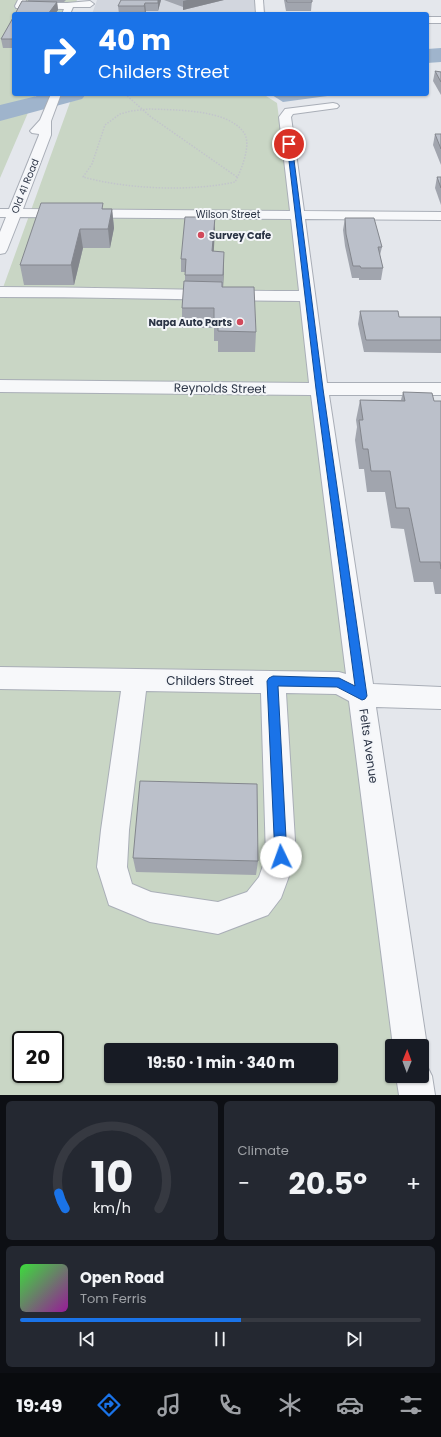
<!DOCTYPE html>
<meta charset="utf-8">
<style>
:root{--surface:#171b24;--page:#242831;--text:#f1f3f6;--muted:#9ea1a6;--line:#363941;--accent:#1a73e8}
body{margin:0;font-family:Poppins,sans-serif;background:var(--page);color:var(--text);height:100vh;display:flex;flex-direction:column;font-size:15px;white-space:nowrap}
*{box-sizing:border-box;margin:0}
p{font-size:13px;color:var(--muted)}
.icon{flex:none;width:22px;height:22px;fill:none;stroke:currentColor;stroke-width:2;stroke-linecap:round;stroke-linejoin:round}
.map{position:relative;height:1095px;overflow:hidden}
.sheet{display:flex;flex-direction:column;gap:6px;padding:6px;background:#0d0f14;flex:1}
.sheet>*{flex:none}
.guide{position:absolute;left:12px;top:12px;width:417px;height:84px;border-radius:4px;box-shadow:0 1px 3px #0004;background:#1a73e8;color:#fff;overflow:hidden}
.needle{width:26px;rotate:1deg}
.tools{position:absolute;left:385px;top:1039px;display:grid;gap:8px}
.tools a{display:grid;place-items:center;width:44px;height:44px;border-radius:4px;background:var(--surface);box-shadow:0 1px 3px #0004;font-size:20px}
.speed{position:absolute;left:12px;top:1031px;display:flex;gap:8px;font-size:20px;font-weight:700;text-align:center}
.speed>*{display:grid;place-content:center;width:52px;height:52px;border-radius:50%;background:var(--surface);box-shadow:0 1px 3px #0004;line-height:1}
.speed .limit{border:2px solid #111;border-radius:6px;background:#fff;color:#111}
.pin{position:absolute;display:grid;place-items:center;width:34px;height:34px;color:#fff;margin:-17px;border:2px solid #fff;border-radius:50%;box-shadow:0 1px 4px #0007}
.me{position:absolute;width:44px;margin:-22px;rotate:357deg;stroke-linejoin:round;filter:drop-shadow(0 0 3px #0008)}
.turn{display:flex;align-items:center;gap:14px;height:84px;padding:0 20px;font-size:18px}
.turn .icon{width:52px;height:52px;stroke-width:2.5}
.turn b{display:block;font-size:28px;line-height:34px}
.big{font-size:30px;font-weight:700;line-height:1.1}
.sheet .card{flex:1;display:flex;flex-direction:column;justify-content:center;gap:6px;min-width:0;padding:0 14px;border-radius:6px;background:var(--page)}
.sheet .dial{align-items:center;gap:0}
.dial svg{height:104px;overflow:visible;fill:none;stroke:var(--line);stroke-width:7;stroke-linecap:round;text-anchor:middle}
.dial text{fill:var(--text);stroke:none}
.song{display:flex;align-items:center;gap:12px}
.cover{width:48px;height:48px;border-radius:6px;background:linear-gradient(135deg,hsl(120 70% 55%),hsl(300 70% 35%))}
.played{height:4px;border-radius:2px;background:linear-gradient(90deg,var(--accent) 55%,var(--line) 55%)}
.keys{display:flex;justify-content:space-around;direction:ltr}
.heat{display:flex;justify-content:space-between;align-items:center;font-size:22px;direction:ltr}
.sheet .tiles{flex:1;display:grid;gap:6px;grid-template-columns:1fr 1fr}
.card:last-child{grid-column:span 2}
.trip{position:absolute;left:104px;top:1043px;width:234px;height:40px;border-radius:4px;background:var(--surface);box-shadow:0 1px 3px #0004;font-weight:700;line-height:40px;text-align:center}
.menu{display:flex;height:64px;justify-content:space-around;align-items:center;background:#090b0e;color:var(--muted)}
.menu .icon{width:28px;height:28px}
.menu .selected{color:var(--accent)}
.menu b{font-size:18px;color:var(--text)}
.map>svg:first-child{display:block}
.built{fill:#d2d6de}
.green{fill:#c9d6c5;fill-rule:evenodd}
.water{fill:#9fb4cc}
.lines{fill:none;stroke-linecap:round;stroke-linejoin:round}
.river{fill:#9fb4cc;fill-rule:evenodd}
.minor-casing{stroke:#a9aeb7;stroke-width:2}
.path{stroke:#c2c5cb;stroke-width:1.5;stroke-dasharray:1.5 1.5;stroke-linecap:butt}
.minor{fill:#f7f8fa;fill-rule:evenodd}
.wall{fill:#a1a5ae}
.shaded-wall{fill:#83868d}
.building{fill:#bbc0ca;stroke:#83868d}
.route{fill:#1a73e8;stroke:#114b97}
.poi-dot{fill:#d1495b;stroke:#f4f6f9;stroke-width:1.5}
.labels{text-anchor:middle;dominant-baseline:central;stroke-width:4;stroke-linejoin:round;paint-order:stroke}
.far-street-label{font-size:10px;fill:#2b3445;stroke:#f4f6f9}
.far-poi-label{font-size:10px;font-weight:bold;fill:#2b3445;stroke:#f4f6f9;text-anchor:start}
.street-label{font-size:12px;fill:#2b3445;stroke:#f4f6f9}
</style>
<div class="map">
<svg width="441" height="1095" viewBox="0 0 441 1095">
<rect width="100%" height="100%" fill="#e4e7ec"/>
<polygon class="built" points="97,0 263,0 266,14 92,14"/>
<g class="green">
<polygon points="0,0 77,0 71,14 14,14 14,94 36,94 0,178"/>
<path d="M73 94H263L277 103 399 1046H392V1076H403L406 1095H0V296ZM21 1040H55V1074H21ZM111 1050H331V1076H111Z"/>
</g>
<polygon class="water" points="287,94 342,94 283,102 272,95"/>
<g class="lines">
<g class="river">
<polygon points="441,48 441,62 427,63 427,49"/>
<polygon points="45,94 86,94 82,99 0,121 0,105"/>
</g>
<defs>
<g id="minor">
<polygon points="18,0 26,0 25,3 67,3 90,1 94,4 90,7 73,7 70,14 62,14 64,9 16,8 15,6"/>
<polygon points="255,0 263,0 264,14 256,14"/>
<rect x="427" y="17" width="14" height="6"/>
<path d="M51 94H61L51 121V135L23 209 290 211 279 117 285 109 333 103 337 104 339 106 337 108 293 114 291 117 304 211 441 212V220L305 219 327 383H441V395H329L373 684 441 687V709L376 707 427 1046 422 1058V1046H393L349 701 336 694 286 693 296 857 281 898 268 915 218 934 150 922 109 905 97 867 101 830 121 691 0 689V667L339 672 346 674 311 395 0 392V380L309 383 300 301C200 300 100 297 0 297V287C100 287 199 291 299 291L291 219 20 217 7 250 5 253 0 254V232L6 217H0V209H9L39 135V134L32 133 30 131 40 120ZM146 691 261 693 266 857 259 877 247 892 218 902 151 892 132 884 127 867 129 830Z"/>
<polygon points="422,1062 426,1064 432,1076 435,1095 399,1095 396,1076 422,1076"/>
</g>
</defs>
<use href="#minor" class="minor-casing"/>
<g class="path">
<polyline points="125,94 151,117 237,177"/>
<path d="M149 109C174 110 229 109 244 133 252 144 241 171 235 182 190 192 127 189 83 177L92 164 105 125 120 114 131 111Z"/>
</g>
<use href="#minor" class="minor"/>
</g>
<g class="wall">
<polygon points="28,0 66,0 64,2 50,2 57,2 58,10 55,14 15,14 28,1"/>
<polygon points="161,0 158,11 146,11 145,14 119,14 118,6"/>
<polygon points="164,0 224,0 183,10 183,7"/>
<polygon points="284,0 312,0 311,11 286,11"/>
<polygon points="14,16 14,48 3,48 1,39"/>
<polygon points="435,71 441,72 441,95 433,81"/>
<polygon points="435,134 441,134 441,165 433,145"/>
<polygon points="437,177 441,177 441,205 435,188"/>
<polygon points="104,209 112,209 114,228 110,248 83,248 74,285 24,285 20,265"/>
<polygon points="345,218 382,247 380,255 383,268 381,280 359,280 359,278 352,278 345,246 343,230"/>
<polygon points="215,230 213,251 224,265 223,287 256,332 255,352 218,352 218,341 214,341 214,328 182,328 182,308 185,281 185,272 181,272 181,259"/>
<polygon points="360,311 399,317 441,317 441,353 364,352 358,324"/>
<polygon points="403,392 434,401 441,401 441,594 435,594 433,582 414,582 404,529 391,528 385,492 367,492 364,469 359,469 355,440 357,427 356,420 360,400 401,400"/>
<polygon points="133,858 258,861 256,875 136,872"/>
</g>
<g class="shaded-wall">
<polygon points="158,0 161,0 158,11"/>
<polygon points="187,0 224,0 183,10 183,1"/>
<polygon points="57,2 58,10 55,14 48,14"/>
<polygon points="145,3 146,11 145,14 144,6"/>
<polygon points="112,209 114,228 110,248 108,229"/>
<polygon points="215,217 215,230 213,265 212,251"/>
<polygon points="80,229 83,248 74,285 71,265"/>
<polygon points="224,252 224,265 223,289 223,275"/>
</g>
<g class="building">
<polygon points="121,0 158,0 158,3 145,3 144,6 118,6"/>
<polygon points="286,0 312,0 312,2 287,2"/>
<polygon points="22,1 57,2 48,14 15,14"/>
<polygon points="14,16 14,39 1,39"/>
<polygon points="435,71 441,72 441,82"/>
<polygon points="435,134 441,134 441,149"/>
<polygon points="437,177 441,177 441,188"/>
<polygon points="41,203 103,203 102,209 112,209 108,229 80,229 71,265 20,265"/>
<polygon points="185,217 215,217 212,251 224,252 223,275 185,275 186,259 181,259"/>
<polygon points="345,218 374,218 382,247 378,247 383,268 361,268 360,266 353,266 346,234"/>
<polygon points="184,281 222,282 222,287 254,287 256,332 218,331 218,321 214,321 214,308 182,308"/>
<polygon points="360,311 398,311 399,317 441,317 441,340 366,340"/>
<polygon points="403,392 432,393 434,401 441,401 441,569 440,562 420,562 409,508 396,508 390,471 371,471 368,449 363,449 359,420 363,420 360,400 405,401"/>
<polygon points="140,781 257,784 258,861 133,858"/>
</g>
<polygon class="route" points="289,143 292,144 323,389 367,696 365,699 362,700 337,687 278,686 287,857 285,862 281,863 277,862 275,857 267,681 269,678 273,676 339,678 355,686 316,389 287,144"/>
<g class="poi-dot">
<circle cx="201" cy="235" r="4"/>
<circle cx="240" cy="322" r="4"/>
</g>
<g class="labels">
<g class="far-street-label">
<text transform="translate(25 186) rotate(-68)">Old 41 Road</text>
<text x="228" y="214">Wilson Street</text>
</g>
<g class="far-poi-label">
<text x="209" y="235">Survey Cafe</text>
<text x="232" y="322" text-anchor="end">Napa Auto Parts</text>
</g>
<g class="street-label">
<text transform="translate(220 388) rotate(1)">Reynolds Street</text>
<text x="210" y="680">Childers Street</text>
<text transform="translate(369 746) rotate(82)">Felts Avenue</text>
</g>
</g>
</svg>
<div class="tools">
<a><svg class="needle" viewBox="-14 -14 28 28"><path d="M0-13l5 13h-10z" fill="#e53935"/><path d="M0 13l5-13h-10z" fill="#9ea1a6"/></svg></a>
</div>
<div class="speed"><div class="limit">20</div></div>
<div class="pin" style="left:289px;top:144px;background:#d93025"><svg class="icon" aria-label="arrive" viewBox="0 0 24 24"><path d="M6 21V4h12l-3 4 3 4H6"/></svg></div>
<svg class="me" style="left:281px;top:857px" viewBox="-20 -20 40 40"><circle r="19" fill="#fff"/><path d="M0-13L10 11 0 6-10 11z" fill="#1a73e8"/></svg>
<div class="trip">19:50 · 1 min · 340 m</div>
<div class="guide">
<div class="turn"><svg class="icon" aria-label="right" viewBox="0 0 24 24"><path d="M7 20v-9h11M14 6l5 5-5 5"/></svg><div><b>40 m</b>Childers Street</div></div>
</div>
</div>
<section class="sheet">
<div class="tiles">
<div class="card dial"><svg viewBox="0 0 100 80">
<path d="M14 69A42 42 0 1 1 86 69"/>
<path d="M14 69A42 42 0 0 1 9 57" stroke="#1a73e8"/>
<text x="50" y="56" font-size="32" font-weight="700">10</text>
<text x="50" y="72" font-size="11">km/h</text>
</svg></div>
<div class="card"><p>Climate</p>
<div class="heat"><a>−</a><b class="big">20.5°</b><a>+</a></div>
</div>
<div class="card">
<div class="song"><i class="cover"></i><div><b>Open Road</b><p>Tom Ferris</p></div></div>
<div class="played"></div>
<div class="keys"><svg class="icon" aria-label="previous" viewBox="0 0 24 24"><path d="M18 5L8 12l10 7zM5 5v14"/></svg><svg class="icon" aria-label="pause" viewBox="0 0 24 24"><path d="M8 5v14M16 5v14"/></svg><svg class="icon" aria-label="next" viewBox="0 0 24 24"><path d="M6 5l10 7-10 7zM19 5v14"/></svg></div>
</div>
</div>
</section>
<nav class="menu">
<b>19:49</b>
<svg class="icon selected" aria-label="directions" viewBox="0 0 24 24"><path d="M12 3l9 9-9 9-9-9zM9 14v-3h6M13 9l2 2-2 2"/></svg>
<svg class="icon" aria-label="music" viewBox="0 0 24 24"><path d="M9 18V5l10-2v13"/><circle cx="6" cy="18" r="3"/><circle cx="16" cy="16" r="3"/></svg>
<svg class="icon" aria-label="phone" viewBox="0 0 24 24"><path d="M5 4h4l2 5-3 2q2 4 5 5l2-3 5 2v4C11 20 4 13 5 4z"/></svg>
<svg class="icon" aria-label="climate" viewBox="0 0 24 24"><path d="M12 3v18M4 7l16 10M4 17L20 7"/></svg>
<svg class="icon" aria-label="car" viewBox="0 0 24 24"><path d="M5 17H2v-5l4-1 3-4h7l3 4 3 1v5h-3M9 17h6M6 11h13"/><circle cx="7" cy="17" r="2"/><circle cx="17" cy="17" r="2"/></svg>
<svg class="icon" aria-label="filters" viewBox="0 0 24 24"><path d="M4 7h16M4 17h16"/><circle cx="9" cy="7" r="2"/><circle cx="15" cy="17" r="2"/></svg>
</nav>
